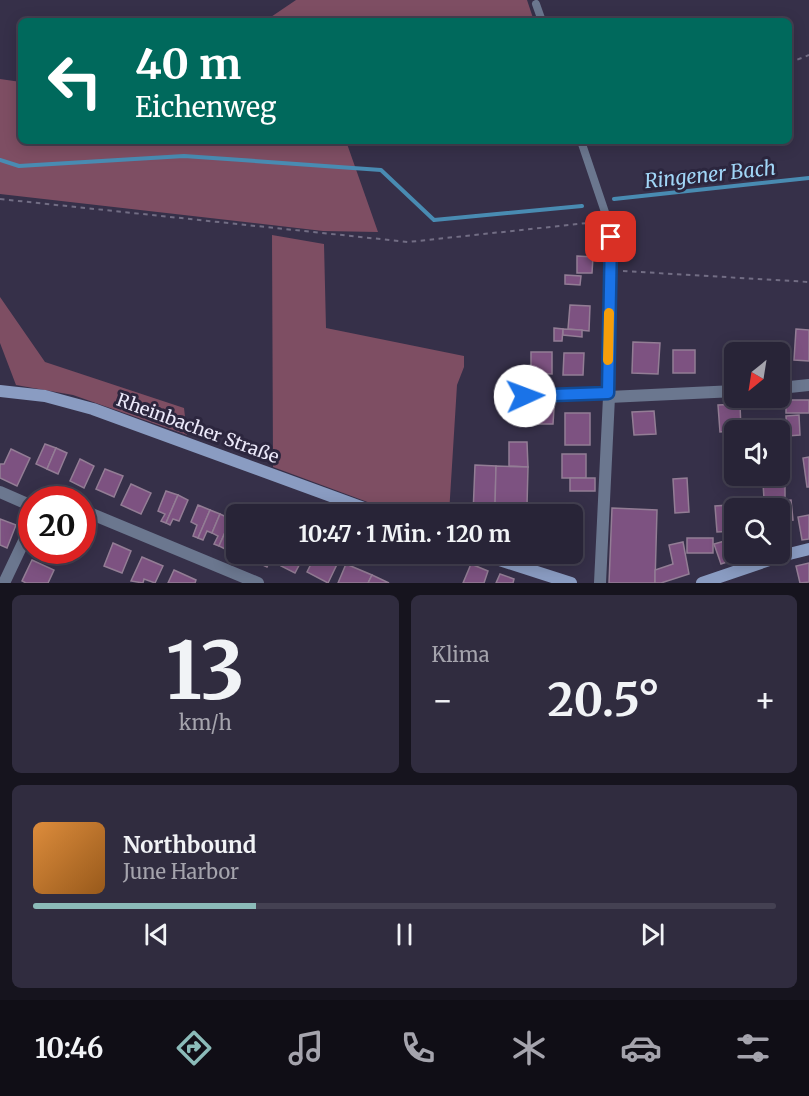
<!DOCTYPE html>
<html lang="de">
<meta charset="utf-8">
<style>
:root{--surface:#282437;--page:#302c3f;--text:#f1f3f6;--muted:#a5a4ad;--line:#444152;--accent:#8bbbb9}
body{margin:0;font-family:Merriweather,serif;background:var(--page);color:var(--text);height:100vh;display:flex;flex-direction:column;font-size:22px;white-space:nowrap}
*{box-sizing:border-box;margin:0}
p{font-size:20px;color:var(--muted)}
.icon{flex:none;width:33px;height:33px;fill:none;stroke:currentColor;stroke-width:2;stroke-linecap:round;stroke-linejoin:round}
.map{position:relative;height:583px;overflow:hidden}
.details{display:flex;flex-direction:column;gap:12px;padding:12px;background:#16141e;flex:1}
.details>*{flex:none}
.top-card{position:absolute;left:18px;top:18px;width:774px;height:126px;border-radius:9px;box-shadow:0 3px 15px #0003,0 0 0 2px var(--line);background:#00695c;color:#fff;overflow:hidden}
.needle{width:39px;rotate:210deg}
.buttons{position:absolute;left:724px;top:342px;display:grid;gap:12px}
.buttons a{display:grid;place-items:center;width:66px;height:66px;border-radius:9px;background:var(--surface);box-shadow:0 3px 15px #0003,0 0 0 2px var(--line);font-size:30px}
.speed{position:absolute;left:18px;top:486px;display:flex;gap:12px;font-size:30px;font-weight:700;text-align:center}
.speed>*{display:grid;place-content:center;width:78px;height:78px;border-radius:50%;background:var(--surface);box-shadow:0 3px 15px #0003,0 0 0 2px var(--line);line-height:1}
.speed .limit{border:9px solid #d22;background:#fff;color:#111}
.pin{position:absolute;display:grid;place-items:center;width:51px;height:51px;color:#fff;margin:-26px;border-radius:12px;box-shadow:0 3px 9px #0006}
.me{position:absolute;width:66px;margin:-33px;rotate:88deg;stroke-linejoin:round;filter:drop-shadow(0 0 4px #0008)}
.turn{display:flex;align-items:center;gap:21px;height:126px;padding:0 18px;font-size:27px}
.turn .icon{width:78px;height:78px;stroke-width:2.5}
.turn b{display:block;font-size:42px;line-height:51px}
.big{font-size:45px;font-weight:700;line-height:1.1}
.details .widget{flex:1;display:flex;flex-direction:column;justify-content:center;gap:9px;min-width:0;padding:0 21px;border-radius:9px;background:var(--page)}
.details .dial{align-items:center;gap:0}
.dial b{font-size:78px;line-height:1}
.song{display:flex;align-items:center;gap:18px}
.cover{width:72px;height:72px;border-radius:9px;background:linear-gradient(135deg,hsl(30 70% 55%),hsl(30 70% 35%))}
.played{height:6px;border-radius:3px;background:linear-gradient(90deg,var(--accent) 30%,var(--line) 30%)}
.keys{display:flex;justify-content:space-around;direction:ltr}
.heat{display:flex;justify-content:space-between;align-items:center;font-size:33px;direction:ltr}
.details .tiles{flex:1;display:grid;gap:12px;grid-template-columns:1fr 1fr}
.widget:last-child{grid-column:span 2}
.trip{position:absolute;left:226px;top:504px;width:357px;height:60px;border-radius:9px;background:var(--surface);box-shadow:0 3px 15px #0003,0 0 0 2px var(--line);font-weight:700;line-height:60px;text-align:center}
.dock{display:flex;height:96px;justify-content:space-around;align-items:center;background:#100e16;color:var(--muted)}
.dock .icon{width:42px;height:42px}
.dock .selected{color:var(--accent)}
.dock b{font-size:27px;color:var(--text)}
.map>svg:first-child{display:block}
.green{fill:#7e4e63}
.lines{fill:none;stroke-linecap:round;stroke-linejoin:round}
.stream{stroke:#498bb2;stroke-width:4}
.building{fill:#7d5281;stroke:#937d95;stroke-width:1.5}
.path{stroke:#726d84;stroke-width:2;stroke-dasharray:4.5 4.5;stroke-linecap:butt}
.service{stroke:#6b778f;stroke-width:8}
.minor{stroke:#6b778f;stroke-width:12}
.secondary{stroke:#8a9cc2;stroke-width:12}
.route-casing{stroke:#114b97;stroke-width:15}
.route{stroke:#1a73e8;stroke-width:10}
.slow{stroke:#f59e0b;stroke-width:10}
.labels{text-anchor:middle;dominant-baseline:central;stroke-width:6;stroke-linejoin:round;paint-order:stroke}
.street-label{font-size:18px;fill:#ece9fa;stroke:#2c263e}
.water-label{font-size:20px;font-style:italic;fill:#a1d6f7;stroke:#2c263e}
</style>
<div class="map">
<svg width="809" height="583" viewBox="0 0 809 583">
<rect width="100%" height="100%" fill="#363049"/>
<g class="green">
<polygon points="296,0 527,0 534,21 265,21"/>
<polygon points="0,79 21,82 21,141 346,141 378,232 323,231 0,194"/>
<polygon points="272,235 324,244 326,328 464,356 464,367 457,385 449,514 400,514 273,467"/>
<polygon points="0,297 45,362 184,408 187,435 73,395 16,385 0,343"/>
</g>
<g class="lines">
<g class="stream">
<polyline points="0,160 19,166 184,156 381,170 434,220 582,206"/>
<polyline points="614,199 809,178"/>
</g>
</g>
<g class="building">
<polygon points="577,256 593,257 592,273 577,273"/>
<polygon points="565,275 581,276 580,285 565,284"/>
<polygon points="570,305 590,306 589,331 568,329"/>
<polygon points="554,328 563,329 562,341 554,341"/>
<polygon points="563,329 582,330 582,337 563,335"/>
<polygon points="796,329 809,330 809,361 794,360"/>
<polygon points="633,342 660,343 658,374 632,373"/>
<polygon points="770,342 786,343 786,365 780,365 780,352 770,352"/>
<rect x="673" y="350" width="22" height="23"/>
<polygon points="531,352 552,352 552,374 531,373"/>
<polygon points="564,353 584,353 583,375 563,375"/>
<rect x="786" y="400" width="23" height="13"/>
<polygon points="740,404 741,430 720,432 718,405"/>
<polygon points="539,407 554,408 553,424 539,424"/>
<polygon points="654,411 656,434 634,435 632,412"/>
<rect x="565" y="413" width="25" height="32"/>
<polygon points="799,415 800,435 787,436 786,416"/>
<polygon points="509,442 527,442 528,467 509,466"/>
<polygon points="45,444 56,448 47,469 36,464"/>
<polygon points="56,448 67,453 58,474 47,469"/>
<polygon points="11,449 30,458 17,486 0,478 0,464 4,464"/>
<rect x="562" y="454" width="24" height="24"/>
<polygon points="809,457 809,487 807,487 803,458"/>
<polygon points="80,459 94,466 84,488 70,481"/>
<polygon points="475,465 496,466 495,514 473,514"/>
<polygon points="496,466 528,467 527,506 495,505"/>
<polygon points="105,469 123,476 114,497 96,489"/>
<rect x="570" y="478" width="25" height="13"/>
<polygon points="687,478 689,512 675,513 673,479"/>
<polygon points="763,483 785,483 785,499 764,499"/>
<polygon points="131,484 151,493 141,514 121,505"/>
<polygon points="166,491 178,495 166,523 161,521 165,514 158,511"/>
<polygon points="178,495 188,500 179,521 173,519 170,525 166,523"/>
<polygon points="791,500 793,520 780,521 780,508 771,508 770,502"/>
<polygon points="743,504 744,508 735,508 735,531 717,532 715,506"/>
<polygon points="198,505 210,510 198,538 193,536 197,525 191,522"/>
<polygon points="495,505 510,506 509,514 495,514"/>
<polygon points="612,508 657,510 655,583 609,583"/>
<polygon points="210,510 220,514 212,533 207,531 203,540 198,538"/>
<polygon points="220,514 231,519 219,546 214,544 218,536 212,533"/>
<polygon points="809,515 809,539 802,540 798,517"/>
<polygon points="0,519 16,525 7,548 0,545"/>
<polygon points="231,519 237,521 237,537 233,545 228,543 225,549 219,546"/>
<rect x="687" y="538" width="26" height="15"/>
<polygon points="735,538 735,554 747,554 747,555 721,564 714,544"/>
<polygon points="683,542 689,574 661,583 655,583 655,570 673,564 669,545"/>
<polygon points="113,543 131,551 122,573 104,566"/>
<polygon points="242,554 257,554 254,561 241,555"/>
<polygon points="257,554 273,554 267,567 254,561"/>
<polygon points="287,554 305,554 295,573 281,566"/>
<polygon points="307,554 342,554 328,583 307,572 314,558"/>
<polygon points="142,557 163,566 155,583 144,579 143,583 131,581"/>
<polygon points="32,560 54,570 48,583 26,583 22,581"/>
<polygon points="809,563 809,582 800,583 796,566"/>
<polygon points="346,564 372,575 368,583 338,583"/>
<polygon points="471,564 488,571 484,583 463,583"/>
<polygon points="174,570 196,580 195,583 168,583"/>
<polygon points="500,574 514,579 513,583 496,583"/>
<polygon points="372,575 389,583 368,583"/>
</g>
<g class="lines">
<g class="path">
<polyline points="789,63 809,55"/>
<polyline points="0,199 408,242 597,222"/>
<polyline points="623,271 809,282"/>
</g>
<g class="service">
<polyline points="536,4 542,21"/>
<polyline points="581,141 608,221 611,237"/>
<polyline points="525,396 608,393"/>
</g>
<g class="minor">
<polyline points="780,388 809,385"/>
<polyline points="609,397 735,391"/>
<polyline points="0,492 32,506"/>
<polyline points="52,500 57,500"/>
<polyline points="82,510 258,583"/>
<polyline points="4,583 32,524"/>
<polyline points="600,583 609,397 611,237"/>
</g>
<g class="secondary">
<polyline points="0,391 45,396 93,409 380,514"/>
<polyline points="481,554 571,583"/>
<polyline points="702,583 781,556 809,549"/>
</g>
</g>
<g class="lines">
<defs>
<polyline id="route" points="525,396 608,393 611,237"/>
</defs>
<use href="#route" class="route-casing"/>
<use href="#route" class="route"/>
<polyline class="slow" points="608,360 609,313"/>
</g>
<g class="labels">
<g class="street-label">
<text transform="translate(198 428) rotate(20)">Rheinbacher Straße</text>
</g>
<g class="water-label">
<text transform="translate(710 174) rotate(-6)">Ringener Bach</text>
</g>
</g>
</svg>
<div class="buttons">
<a><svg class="needle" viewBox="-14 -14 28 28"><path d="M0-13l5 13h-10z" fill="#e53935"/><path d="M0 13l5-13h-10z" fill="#a5a4ad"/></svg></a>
<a><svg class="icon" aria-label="sound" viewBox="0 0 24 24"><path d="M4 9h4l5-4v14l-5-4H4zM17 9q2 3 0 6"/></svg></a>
<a><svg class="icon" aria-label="search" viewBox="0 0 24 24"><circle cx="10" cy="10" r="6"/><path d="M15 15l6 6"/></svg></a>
</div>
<div class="speed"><div class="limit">20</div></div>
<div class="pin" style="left:611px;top:237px;background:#d93025"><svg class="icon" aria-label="arrive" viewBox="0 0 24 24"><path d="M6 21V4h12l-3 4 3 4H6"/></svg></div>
<svg class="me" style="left:525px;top:396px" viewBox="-20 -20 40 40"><circle r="19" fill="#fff"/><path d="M0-13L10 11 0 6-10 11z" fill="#1a73e8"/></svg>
<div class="trip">10:47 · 1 Min. · 120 m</div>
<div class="top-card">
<div class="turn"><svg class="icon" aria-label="left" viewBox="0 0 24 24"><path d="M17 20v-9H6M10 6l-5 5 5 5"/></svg><div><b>40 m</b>Eichenweg</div></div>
</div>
</div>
<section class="details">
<div class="tiles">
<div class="widget dial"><b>13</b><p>km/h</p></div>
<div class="widget"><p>Klima</p>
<div class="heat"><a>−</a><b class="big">20.5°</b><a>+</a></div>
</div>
<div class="widget">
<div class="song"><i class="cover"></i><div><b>Northbound</b><p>June Harbor</p></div></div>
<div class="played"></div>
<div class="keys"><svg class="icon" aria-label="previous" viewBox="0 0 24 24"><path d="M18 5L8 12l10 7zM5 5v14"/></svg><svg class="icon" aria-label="pause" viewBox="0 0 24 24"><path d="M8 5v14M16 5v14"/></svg><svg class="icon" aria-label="next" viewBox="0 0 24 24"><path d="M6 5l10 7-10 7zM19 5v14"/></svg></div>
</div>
</div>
</section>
<nav class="dock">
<b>10:46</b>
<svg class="icon selected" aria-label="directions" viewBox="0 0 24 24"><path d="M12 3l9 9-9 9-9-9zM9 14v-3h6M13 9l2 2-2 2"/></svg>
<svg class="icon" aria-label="music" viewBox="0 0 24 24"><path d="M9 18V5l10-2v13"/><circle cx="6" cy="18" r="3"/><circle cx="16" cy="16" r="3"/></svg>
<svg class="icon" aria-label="phone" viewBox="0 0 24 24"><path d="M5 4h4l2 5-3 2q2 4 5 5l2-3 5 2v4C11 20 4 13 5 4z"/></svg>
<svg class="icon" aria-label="climate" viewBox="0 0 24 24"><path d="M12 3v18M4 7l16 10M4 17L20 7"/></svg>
<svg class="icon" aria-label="car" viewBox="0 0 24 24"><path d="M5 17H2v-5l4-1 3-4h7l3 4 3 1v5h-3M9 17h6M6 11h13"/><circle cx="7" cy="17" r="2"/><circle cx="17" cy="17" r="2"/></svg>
<svg class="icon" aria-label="filters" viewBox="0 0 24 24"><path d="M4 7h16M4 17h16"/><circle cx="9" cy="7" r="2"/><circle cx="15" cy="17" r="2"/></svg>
</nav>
